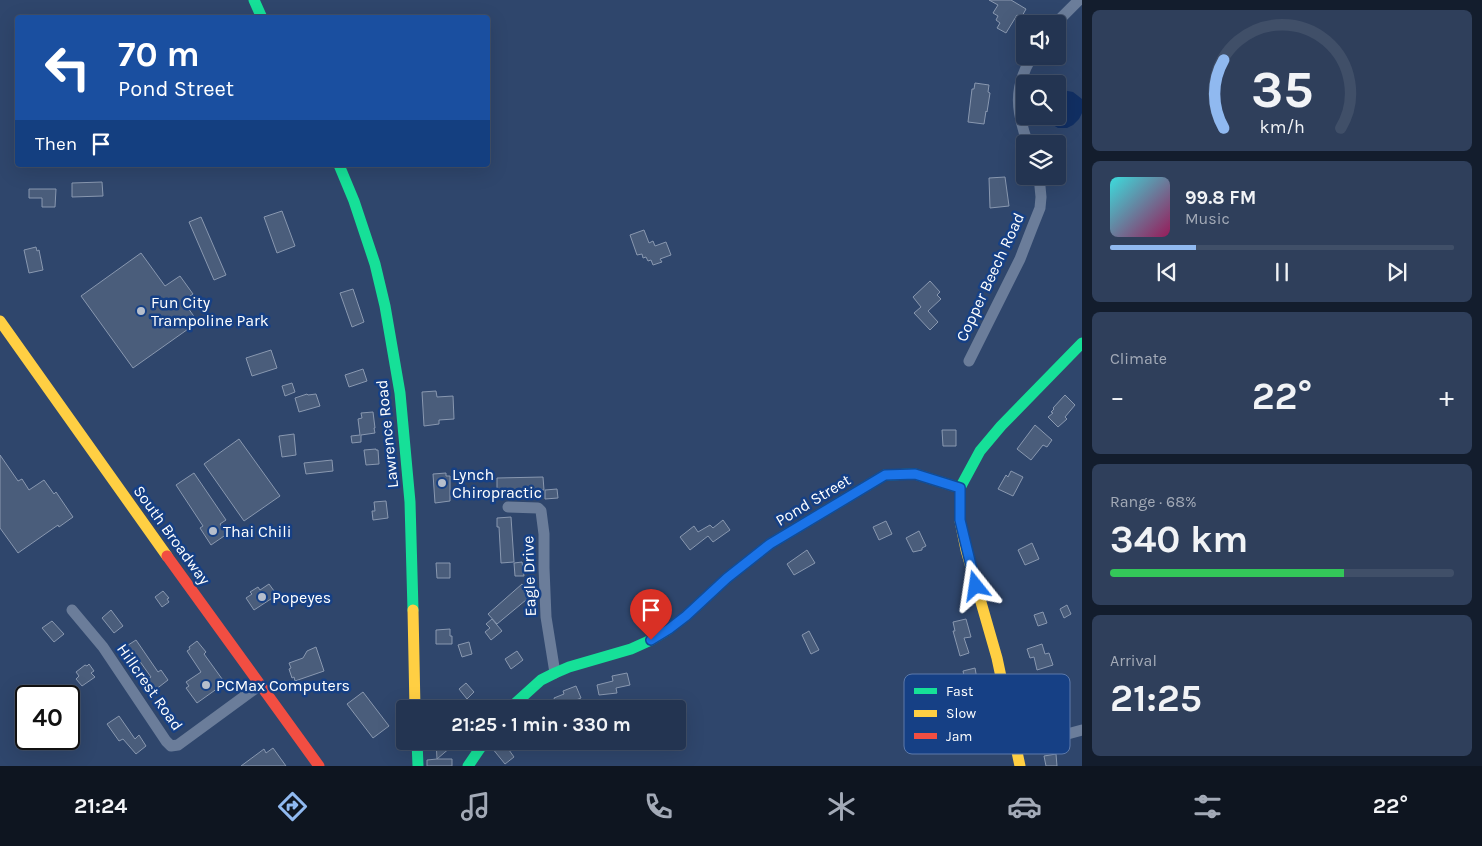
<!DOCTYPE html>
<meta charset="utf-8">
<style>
:root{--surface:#233451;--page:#2f3f5b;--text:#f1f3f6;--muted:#a3aab7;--line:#404f68;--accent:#90b9f0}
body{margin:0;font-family:Karla,sans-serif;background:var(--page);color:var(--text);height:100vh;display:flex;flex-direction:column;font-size:19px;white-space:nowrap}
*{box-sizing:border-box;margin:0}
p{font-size:16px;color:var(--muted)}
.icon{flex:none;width:28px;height:28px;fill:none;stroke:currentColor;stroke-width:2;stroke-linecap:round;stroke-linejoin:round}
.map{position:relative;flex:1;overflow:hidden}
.drawer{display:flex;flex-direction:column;gap:10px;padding:10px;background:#131d2d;width:400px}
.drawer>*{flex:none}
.banner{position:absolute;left:15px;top:15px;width:475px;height:152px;border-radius:5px;box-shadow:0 5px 20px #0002,0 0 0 1px var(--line);background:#1a4fa0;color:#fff;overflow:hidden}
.tools{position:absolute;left:1016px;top:15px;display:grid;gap:10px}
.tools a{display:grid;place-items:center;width:50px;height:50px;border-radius:5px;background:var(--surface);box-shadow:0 5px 20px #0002,0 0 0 1px var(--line);font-size:25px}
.speed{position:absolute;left:15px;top:685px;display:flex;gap:10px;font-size:25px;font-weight:700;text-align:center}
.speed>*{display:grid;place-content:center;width:65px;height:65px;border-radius:50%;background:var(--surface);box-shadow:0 5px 20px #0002,0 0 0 1px var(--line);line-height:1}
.speed .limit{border:2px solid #111;border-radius:8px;background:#fff;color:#111}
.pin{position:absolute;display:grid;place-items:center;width:42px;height:42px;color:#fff;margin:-51px -21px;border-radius:50% 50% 50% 0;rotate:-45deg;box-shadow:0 0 5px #0007}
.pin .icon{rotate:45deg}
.me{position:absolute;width:55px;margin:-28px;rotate:345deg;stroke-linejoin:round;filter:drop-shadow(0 0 4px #0008)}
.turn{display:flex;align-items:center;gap:18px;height:105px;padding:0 20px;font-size:22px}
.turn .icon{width:65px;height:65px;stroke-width:2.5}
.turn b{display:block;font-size:35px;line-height:42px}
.then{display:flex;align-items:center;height:48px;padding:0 20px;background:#0003;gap:10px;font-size:19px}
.big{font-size:38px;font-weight:700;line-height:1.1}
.drawer .widget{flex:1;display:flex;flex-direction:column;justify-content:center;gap:8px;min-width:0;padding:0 18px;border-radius:8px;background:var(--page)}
.drawer .dial{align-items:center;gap:0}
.dial svg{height:130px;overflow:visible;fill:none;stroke:var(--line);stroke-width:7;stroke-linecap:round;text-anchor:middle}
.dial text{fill:var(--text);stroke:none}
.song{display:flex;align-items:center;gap:15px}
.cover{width:60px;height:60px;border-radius:8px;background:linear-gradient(135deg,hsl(180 70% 55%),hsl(330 70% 35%))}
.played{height:5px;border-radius:2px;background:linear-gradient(90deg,var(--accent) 25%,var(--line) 25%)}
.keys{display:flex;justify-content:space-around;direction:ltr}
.heat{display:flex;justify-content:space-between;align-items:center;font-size:28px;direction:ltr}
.charge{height:8px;border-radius:4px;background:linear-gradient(90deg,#34c759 68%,var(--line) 0)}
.trip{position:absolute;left:396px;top:700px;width:290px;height:50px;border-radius:5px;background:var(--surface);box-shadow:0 5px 20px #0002,0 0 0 1px var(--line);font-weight:700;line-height:50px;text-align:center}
.menu{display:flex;height:80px;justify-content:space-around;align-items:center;background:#0e1520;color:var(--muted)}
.menu .icon{width:35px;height:35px}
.menu .selected{color:var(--accent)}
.menu b{font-size:22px;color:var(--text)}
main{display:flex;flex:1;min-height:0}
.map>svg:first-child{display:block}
.water{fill:#112f63}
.building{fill:#4a5d7b;stroke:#8998b0}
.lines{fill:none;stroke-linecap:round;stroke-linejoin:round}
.street{stroke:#6b7d9a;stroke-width:11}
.fast{stroke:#16e098;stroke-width:11}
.slow{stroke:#ffcf43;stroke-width:11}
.jam{stroke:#f24e42;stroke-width:11}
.route-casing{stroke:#114b97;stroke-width:12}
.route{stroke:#1a73e8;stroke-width:9}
.poi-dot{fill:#b6becc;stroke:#164085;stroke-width:2}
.labels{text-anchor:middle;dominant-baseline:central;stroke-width:5;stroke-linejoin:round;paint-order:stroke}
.street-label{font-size:16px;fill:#fff;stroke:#164085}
.poi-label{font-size:16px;fill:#fff;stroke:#164085;text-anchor:start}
.key{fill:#164085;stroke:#5c79aa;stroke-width:1}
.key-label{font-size:14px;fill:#fff}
</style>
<main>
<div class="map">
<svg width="1082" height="766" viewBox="0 0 1082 766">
<rect width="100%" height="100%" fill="#2f466c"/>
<polygon class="water" points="1062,90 1073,92 1082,99 1082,113 1079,119 1073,125 1067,128 1058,128 1048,122 1047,116 1058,116 1058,93"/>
<g class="building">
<polygon points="989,0 1011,0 1026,9 1021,18 1017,15 1006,33 997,28 1000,23 996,20 998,16 993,13 998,5"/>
<polygon points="975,83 989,85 988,92 990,93 987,112 986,111 984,124 968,122 972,89 974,89"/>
<polygon points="1005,177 1009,206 990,208 989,178"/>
<polygon points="102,182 103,196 72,197 72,183"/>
<polygon points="29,189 56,189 55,207 42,207 42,198 29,198"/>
<polygon points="282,211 295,246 277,253 264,217"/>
<polygon points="201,217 226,275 214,280 189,222"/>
<polygon points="644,230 649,243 653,241 655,246 666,242 671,255 660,259 662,262 653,265 651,260 648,261 646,257 643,258 642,254 637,255 630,235"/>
<polygon points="36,247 37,251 39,250 43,270 29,273 24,250"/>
<polygon points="141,253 165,286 180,276 193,294 183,301 198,322 133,368 81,296"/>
<polygon points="930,281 940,292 937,295 941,299 928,311 938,322 930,330 914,313 921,307 913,297"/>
<polygon points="353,289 364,322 352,327 340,293"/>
<polygon points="271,350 277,368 252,376 246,358"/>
<polygon points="363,369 367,381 349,387 345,375"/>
<polygon points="292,383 295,392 285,396 282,386"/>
<polygon points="436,391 437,397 453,396 454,419 439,420 439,424 424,426 422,392"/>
<polygon points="307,394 308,395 316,394 320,406 299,412 295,398"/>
<polygon points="1065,395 1075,405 1065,417 1067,419 1058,427 1048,417 1053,413 1051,412 1054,409 1053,408"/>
<polygon points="373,412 375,428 374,428 375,433 361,435 361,442 352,443 351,436 360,435 358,419 362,418 361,413"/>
<polygon points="1035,425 1052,440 1047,447 1043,445 1031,460 1017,449"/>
<polygon points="942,430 956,430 956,446 943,446"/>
<polygon points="294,434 296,455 282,457 279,436"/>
<polygon points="239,439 280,496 244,521 204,464"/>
<polygon points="376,449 376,450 378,450 379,464 366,465 364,450"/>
<polygon points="0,455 18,481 22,479 29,490 44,480 54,494 56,492 73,517 59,527 58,525 18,553 0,528"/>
<polygon points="332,460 333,471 306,474 304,463"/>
<polygon points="1011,471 1023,477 1013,496 998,489 1006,475 1008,477"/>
<polygon points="194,473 226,520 220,524 227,534 211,545 200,528 203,526 176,485"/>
<polygon points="446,473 446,476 450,476 450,501 435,503 433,474"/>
<polygon points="543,477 544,490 497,492 497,478"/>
<polygon points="557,489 558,498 545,499 545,490"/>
<polygon points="386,501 388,518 373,520 372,511 375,511 374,502"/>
<polygon points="511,517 514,562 501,563 499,527 497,527 497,518"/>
<polygon points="723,520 730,530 713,542 708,536 690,550 680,537 694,526 698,532 710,525 713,528"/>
<polygon points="886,521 892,534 879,540 873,527"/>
<polygon points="919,531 926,546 922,548 922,550 913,552 906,538"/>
<polygon points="1032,543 1039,559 1025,565 1018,550"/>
<polygon points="807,550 815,563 794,575 787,564"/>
<polygon points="522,562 524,576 515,576 514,563"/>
<polygon points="436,563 450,563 450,578 437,578"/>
<polygon points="269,584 277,595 254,610 246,598 252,594 250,592 258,587 260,590"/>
<polygon points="522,584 532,595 497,624 488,614"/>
<polygon points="163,591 169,598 167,599 169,602 162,607 155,597"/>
<polygon points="1067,605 1071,614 1064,618 1060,609"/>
<polygon points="111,610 123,626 114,633 102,618"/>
<polygon points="1043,612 1047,623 1038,626 1034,615"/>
<polygon points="492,619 502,631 491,640 485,632 490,628 486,624"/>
<polygon points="966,619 971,637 964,638 969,653 960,656 953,631 955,631 953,622"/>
<polygon points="52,621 64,634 54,642 42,628"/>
<polygon points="450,629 450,636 452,636 452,644 436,644 436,630"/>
<polygon points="809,631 819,650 811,654 802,635"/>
<polygon points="136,640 158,672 161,670 168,680 155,690 147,680 151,677 136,656 132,658 125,647"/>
<polygon points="197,641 206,652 204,654 225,683 197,703 186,688 189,686 186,682 201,672 187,651 190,649 189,647"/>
<polygon points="469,642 472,654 462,657 458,645"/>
<polygon points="1042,644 1045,654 1049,653 1053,665 1037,670 1034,657 1030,658 1027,649"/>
<polygon points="316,647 324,671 295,681 294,677 292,678 289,669 291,668 289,663 303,658 307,651"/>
<polygon points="517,651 523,660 511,669 505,659"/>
<polygon points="89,664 94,671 91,673 95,677 82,686 76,679 79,676 76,672 85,665 87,666"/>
<polygon points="975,668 979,690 976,690 976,692 968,694 963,671"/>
<polygon points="627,673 630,685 616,688 617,693 599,695 597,685 613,681 612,676"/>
<polygon points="466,683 474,692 467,699 459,689"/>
<polygon points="576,686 581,698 576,700 576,701 557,708 554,698 564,694 563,691"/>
<polygon points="363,692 389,726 373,738 347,704"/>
<polygon points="119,716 135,739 139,735 146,746 136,754 123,739 119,741 107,724"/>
<polygon points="436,741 458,741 437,759 452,759 452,766 427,766 427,760 437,759"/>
<polygon points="499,741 521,741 509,750 514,757 505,764 492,748"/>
<polygon points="273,748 286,766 241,766 264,749 266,753"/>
<polygon points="1056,754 1057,766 1046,766 1044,756"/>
</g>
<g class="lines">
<g class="street">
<polyline points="1055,24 1079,0"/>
<path d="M1028 144C1016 110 1013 89 1032 56"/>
<polyline points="969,361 1020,259 1032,228 1040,208 1041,197 1039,176"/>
<polyline points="508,507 538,508 541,511 544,534 544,568 546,617 555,673"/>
<polyline points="72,610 103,647 166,741 171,746 178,745 260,685"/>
<polyline points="1016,748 1082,730"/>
</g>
<g class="fast">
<polyline points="254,0 262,18"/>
<polyline points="339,165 354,201 375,264 385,306 400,393 410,502 413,610"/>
<polyline points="960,491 960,488 980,451 1001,426 1082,343"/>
<polyline points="509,709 541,680 555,673 569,667 631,649 651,640 669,629 686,616 727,578 770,544 885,475 915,474 960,488"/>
<polyline points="417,741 418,766"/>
<polyline points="468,766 485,741"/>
</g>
<g class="slow">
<polyline points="0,321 167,556"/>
<polyline points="960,491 960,521 966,550 997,658 1020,766"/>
<polyline points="413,610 415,709"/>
</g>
<polyline class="jam" points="167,556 319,766"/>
</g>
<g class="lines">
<defs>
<polyline id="route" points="651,640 669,629 686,616 727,578 770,544 885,475 915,474 960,488 960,520 976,586"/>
</defs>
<use href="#route" class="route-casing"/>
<use href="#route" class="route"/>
</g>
<g class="poi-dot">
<circle cx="141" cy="311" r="5"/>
<circle cx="442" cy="483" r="5"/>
<circle cx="213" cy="531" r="5"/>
<circle cx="262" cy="597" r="5"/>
<circle cx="206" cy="685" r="5"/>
</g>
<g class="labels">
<g class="street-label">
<text transform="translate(990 277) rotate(-65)">Copper Beech Road</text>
<text transform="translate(387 434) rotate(-96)">Lawrence Road</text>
<text transform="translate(813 500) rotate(-31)">Pond Street</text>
<text transform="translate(172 535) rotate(54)">South Broadway</text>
<text transform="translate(529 576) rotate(-92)">Eagle Drive</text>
<text transform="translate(150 687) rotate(55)">Hillcrest Road</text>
</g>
<g class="poi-label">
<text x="151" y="302">Fun City<tspan x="151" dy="18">Trampoline Park</tspan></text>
<text x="452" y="474">Lynch<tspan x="452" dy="18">Chiropractic</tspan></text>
<text x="223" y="531">Thai Chili</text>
<text x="272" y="597">Popeyes</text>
<text x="216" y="685">PCMax Computers</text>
</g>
</g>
<rect x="904" y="674" width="166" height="80" rx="8" class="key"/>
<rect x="914" y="688" width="23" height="6" fill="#16e098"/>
<rect x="914" y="710" width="23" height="7" fill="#ffcf43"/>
<rect x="914" y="733" width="23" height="6" fill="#f24e42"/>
<g class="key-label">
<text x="946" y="696">Fast</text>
<text x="946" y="718">Slow</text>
<text x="946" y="741">Jam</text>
</g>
</svg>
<div class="tools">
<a><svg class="icon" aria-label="sound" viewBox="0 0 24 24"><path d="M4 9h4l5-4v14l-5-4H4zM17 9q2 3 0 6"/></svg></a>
<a><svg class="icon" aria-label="search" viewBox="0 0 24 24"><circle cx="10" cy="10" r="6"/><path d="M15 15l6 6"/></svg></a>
<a><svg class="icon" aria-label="layers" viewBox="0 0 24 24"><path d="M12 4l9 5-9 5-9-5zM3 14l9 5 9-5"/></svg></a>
</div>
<div class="speed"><div class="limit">40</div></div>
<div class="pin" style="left:651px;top:640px;background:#d93025"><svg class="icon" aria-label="arrive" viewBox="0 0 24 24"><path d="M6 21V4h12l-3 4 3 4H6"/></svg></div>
<svg class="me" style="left:976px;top:586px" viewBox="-20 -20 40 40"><path d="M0-17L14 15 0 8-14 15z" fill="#1a73e8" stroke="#fff" stroke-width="4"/></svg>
<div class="trip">21:25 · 1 min · 330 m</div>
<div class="banner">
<div class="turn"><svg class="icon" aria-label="left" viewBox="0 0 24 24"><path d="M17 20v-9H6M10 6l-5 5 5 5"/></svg><div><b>70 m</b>Pond Street</div></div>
<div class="then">Then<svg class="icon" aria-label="arrive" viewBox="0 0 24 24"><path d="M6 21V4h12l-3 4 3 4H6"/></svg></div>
</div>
</div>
<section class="drawer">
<div class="widget dial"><svg viewBox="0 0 100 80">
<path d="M14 69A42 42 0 1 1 86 69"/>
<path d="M14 69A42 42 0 0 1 14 27" stroke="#90b9f0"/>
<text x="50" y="56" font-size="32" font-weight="700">35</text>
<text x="50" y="72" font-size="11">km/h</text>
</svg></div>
<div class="widget">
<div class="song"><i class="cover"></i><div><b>99.8 FM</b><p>Music</p></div></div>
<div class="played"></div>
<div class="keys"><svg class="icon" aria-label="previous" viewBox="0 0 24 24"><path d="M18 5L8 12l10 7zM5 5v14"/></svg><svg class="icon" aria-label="pause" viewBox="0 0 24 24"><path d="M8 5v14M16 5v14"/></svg><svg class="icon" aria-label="next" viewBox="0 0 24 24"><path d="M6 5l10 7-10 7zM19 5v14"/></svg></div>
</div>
<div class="widget"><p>Climate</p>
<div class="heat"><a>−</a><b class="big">22°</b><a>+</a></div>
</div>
<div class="widget"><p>Range · 68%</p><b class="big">340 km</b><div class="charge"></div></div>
<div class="widget"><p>Arrival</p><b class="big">21:25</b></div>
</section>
</main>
<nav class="menu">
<b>21:24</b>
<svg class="icon selected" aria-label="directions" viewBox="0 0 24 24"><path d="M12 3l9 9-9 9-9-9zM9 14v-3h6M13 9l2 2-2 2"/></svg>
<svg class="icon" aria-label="music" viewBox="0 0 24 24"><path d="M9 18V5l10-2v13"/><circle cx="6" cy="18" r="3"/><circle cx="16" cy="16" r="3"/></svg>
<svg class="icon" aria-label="phone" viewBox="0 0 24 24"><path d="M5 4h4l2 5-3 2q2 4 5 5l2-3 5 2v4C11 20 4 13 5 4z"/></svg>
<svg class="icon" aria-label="climate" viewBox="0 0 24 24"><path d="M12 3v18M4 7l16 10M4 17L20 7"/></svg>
<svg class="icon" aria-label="car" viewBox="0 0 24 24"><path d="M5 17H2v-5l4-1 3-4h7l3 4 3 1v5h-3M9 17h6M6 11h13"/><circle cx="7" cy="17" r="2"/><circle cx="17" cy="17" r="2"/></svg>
<svg class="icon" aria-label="filters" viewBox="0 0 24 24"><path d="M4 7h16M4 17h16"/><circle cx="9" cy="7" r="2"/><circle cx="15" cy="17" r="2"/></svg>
<b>22°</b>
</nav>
